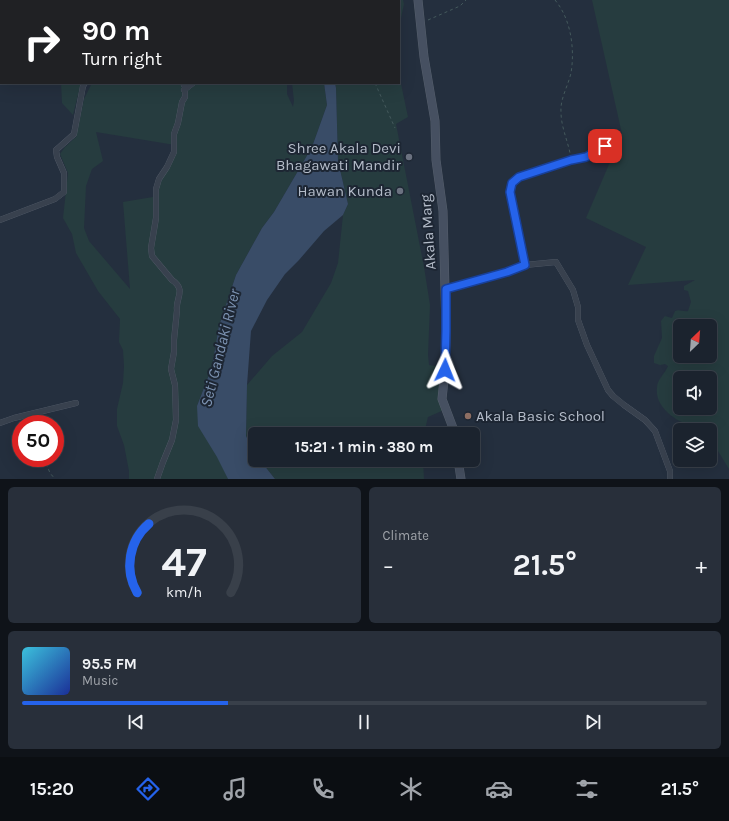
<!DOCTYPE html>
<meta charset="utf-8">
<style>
:root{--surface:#1b232e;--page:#282f3a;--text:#f1f3f6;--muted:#a0a4aa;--line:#39404a;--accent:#2563eb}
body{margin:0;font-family:Karla,sans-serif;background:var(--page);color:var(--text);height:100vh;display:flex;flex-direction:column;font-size:15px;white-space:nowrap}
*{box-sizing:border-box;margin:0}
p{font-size:13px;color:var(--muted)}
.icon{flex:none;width:22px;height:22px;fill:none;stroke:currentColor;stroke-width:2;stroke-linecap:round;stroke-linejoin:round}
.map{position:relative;height:479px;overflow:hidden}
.panel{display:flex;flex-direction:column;gap:8px;padding:8px;background:#0f1319;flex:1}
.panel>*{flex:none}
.top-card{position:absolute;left:0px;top:0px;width:400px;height:84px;box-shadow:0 4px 16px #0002,0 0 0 1px var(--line);background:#202124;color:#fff;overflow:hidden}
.needle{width:26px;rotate:25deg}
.controls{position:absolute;left:673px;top:319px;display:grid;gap:8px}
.controls a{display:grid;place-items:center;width:44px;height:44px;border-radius:6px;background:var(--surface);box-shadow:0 4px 16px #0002,0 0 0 1px var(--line);font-size:20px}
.speed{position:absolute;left:12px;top:415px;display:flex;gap:8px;font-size:20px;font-weight:700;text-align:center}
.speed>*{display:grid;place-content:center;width:52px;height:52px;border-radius:50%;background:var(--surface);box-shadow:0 4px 16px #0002,0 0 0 1px var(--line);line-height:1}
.speed .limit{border:6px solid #d22;background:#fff;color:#111}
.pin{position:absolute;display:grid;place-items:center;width:34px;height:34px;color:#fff;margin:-17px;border-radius:8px;box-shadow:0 2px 6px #0006}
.me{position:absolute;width:44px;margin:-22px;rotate:2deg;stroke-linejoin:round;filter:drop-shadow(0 0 3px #0008)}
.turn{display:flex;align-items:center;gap:14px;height:84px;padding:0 16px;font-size:18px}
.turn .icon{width:52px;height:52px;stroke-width:2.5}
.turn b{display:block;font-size:28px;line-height:34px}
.big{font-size:30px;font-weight:700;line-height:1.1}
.panel .tile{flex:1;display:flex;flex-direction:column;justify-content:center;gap:6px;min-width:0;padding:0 14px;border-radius:6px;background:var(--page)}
.panel .dial{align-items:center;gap:0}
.dial svg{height:104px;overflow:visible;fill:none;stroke:var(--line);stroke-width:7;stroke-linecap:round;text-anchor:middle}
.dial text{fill:var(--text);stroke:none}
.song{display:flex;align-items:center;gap:12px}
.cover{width:48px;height:48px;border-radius:6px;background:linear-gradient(135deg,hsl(190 70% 55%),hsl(230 70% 35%))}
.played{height:4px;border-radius:2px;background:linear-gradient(90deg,var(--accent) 30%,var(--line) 30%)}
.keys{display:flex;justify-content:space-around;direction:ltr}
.heat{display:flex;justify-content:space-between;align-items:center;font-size:22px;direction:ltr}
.panel .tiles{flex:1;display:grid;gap:8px;grid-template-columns:1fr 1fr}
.tile:last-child{grid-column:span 2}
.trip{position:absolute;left:248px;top:427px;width:232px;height:40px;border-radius:6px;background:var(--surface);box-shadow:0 4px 16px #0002,0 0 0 1px var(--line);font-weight:700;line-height:40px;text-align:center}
.tab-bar{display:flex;height:64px;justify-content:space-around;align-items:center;background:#0b0e12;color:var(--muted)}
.tab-bar .icon{width:28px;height:28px}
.tab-bar .selected{color:var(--accent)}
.tab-bar b{font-size:18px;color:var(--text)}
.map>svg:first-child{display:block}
.green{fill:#263c3f;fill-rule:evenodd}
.water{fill:#394c67}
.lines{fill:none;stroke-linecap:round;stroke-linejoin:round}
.minor-casing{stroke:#565f6c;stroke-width:6}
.secondary-casing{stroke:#565f6c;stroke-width:9}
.path{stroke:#44595c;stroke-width:1;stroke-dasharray:3 3;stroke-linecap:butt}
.minor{stroke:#38414e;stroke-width:5.5}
.secondary{stroke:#465061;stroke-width:8}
.route-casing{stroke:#184099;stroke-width:10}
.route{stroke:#2563eb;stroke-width:7}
.worship-dot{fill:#6b7280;stroke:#1d2633;stroke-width:1.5}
.education-dot{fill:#8d6e63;stroke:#1d2633;stroke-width:1.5}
.labels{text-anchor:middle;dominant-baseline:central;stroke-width:4;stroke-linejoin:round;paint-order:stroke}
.poi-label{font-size:15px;fill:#b4bcc9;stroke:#1d2633;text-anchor:end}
.street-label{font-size:15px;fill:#b4bcc9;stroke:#1d2633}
.water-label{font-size:16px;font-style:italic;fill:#7c92b1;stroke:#1d2633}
</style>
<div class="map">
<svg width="729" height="479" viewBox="0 0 729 479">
<rect width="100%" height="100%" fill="#242f3e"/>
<g class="green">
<polygon points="124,0 227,0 227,1 123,1"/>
<polygon points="306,0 403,0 404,4 399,28 399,1"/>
<path d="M592 0H729V469L710 438V430H705L702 425C684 429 654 409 657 388 657 379 665 374 668 366L665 364 660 365 654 363V356L662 338 661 321 665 316 672 318 675 311C679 309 684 312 688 311L691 302 688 291 684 290V286L695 280 628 285 646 247 586 218 622 134ZM680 326H710V356H680ZM680 378H710V408H680Z"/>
<polygon points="399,47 401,70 401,84 408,117 396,124 424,267 430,305 428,355 429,365 443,367 444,410 428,417 424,434 255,434 255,454 246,436 247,385 272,356 302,332 331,283 338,263 343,215 348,204 338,161 336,88 335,83 399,83"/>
<polygon points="61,83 81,83 73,115 62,103"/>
<path d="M92 83H287V94L293 107 294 101 292 83H324L327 105 312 147 274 212 262 228 236 275 219 326 212 367 197 406 228 479H129V471L124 445 117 426V409L123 383 124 366 123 350 119 342 120 319 98 291 83 265 76 253 72 234 63 218 68 173 60 154 65 147 76 137 84 99ZM96 132 175 145 174 157 159 186V196L123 202 130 289 89 241 84 228 86 186 92 169 103 161Z"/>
<polygon points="260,460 423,460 424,479 275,479"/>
</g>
<polygon class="water" points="324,83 335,83 336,88 338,161 348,204 343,215 324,231 299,260 285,274 267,300 251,331 247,385 246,436 255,454 255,460 260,460 275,479 228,479 217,457 198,426 197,406 212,367 219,326 236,275 262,228 274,212 312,147 327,105"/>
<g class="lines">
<defs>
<g id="minor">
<polyline points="142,0 143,1"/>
<polyline points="73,1 73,0"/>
<polyline points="104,1 105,0"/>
<polyline points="0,49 1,49"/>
<polyline points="184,90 193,83"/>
<polyline points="0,220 55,199 64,192 64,173 57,157 56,150 74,134 83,86 85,83"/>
<polyline points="525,265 510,191 512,183 519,177 571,160 586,157 605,146"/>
<polyline points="446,289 507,272 525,265 556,262 573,290 578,307 578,320 587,345 608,390 613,396 624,405 645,420 655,431 670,471 670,479"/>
<polyline points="0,423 14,418 76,403"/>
<path d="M157 479 163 462 172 440 176 420 175 385 171 369 174 352V340L177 310C175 299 187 290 172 280L152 256 151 248 156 218V189L159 179 167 167 174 152V134L178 123 182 102 185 97V87L183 83"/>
</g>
<g id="secondary">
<polyline points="418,0 424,57 435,121 436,160 443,211 446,330 445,370 442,399 453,428 454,434"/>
<polyline points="458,460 461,479"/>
</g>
</defs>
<use href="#minor" class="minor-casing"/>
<use href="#secondary" class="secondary-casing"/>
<g class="path">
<polyline points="234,0 234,1"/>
<polyline points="250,0 250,1"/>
<polyline points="331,0 331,1"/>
<path d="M555 0C571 19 575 49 571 73 568 86 560 99 561 112 561 126 567 139 570 153"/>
<polyline points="118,1 118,0"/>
<polyline points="428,20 460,6 466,0"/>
<polyline points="375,83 395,128"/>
<polyline points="38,424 40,418"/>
<polyline points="44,458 50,473 55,479"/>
</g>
<use href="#minor" class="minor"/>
<use href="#secondary" class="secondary"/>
</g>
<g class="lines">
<defs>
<polyline id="route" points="445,370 446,330 446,289 507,272 525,265 510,192 512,183 519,177 571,160 586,157 605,146"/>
</defs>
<use href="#route" class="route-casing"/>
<use href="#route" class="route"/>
</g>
<g class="worship-dot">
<circle cx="409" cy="157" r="4"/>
<circle cx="400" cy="191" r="4"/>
</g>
<circle class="education-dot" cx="468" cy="416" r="4"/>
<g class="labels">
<g class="poi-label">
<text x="401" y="148">Shree Akala Devi<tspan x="401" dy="17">Bhagawati Mandir</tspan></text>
<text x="392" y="191">Hawan Kunda</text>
<text x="476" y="416" text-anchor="start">Akala Basic School</text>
</g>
<g class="street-label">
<text transform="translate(428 232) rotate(-94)">Akala Marg</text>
</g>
<g class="water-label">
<text transform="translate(220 348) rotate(-76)">Seti Gandaki River</text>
</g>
</g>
</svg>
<div class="controls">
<a><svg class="needle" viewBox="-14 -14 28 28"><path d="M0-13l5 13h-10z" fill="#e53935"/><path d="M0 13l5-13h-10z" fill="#a0a4aa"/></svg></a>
<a><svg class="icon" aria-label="sound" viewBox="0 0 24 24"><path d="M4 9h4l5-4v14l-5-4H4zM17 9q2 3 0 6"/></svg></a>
<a><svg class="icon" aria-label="layers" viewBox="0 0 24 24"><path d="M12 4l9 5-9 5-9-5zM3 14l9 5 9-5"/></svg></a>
</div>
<div class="speed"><div class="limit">50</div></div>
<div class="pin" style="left:605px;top:146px;background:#d93025"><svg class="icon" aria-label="arrive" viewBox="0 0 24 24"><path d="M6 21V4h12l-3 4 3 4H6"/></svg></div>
<svg class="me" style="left:445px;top:370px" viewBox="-20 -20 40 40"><path d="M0-17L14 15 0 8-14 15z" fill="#2563eb" stroke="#fff" stroke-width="4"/></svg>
<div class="trip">15:21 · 1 min · 380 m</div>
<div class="top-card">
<div class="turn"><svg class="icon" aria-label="right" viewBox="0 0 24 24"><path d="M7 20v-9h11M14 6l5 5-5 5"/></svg><div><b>90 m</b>Turn right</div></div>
</div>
</div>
<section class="panel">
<div class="tiles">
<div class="tile dial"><svg viewBox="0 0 100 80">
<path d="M14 69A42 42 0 1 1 86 69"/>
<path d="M14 69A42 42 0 0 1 23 16" stroke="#2563eb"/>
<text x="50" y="56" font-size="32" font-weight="700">47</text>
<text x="50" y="72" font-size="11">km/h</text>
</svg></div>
<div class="tile"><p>Climate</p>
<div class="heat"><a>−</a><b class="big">21.5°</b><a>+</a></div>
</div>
<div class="tile">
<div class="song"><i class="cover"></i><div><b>95.5 FM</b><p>Music</p></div></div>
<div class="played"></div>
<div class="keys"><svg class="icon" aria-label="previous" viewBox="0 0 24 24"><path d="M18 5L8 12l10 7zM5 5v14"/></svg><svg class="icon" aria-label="pause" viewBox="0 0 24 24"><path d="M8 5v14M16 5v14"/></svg><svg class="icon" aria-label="next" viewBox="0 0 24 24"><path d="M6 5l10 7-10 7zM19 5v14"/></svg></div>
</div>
</div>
</section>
<nav class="tab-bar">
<b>15:20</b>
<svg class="icon selected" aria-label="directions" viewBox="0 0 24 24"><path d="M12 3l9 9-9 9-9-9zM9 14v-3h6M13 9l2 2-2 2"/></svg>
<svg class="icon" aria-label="music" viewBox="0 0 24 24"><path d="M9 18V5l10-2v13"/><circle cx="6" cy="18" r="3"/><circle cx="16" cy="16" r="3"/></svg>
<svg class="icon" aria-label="phone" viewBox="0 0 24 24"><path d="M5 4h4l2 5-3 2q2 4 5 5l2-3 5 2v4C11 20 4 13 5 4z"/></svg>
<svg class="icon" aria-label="climate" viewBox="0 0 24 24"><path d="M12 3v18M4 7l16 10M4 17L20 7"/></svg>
<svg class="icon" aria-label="car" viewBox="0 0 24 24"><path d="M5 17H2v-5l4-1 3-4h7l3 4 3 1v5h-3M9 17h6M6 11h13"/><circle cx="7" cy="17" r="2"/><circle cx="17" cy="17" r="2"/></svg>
<svg class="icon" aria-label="filters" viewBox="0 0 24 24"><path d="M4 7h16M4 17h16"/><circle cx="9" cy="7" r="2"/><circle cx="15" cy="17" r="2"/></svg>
<b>21.5°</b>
</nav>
